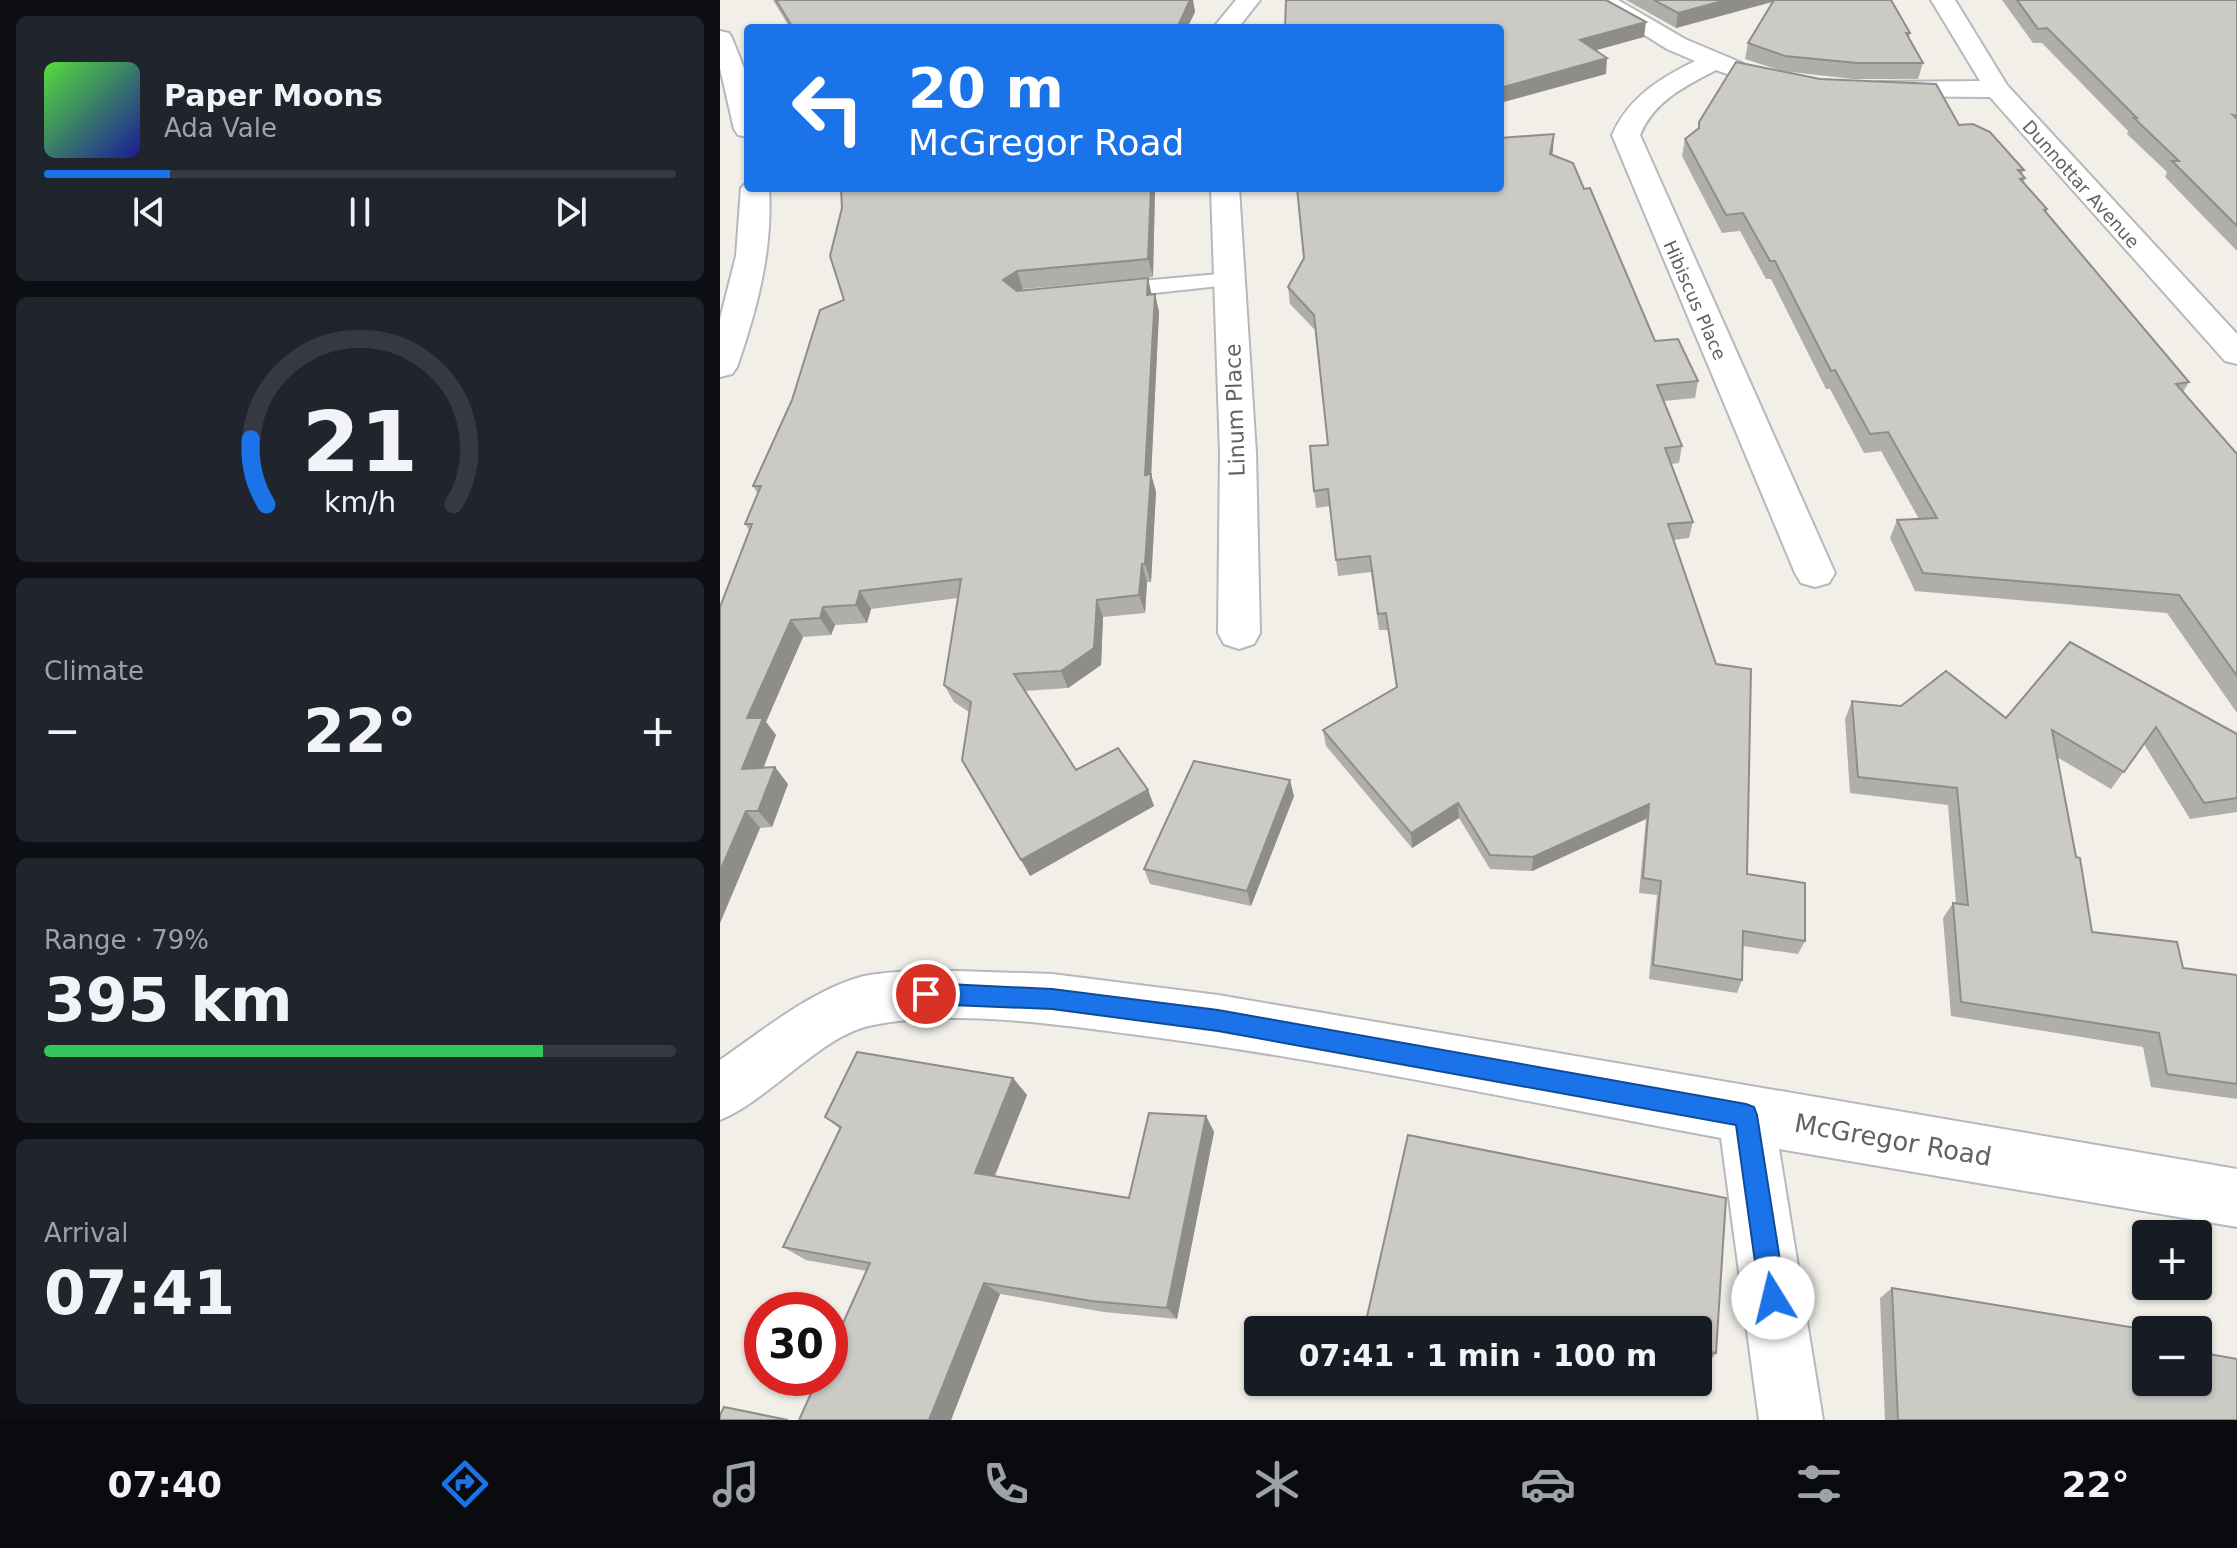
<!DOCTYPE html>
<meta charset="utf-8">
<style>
:root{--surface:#171b24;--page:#20242c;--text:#f1f3f6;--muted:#9ea1a6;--line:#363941;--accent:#1a73e8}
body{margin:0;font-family:"DejaVu Sans",sans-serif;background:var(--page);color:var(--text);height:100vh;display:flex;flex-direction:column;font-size:30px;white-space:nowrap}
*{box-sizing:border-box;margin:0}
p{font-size:26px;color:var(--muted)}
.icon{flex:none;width:44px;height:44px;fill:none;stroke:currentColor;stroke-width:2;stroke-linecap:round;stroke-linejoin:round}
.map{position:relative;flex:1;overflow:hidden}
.panel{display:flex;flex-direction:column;gap:16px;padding:16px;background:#0d0f14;width:720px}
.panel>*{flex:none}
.top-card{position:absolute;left:24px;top:24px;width:760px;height:168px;border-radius:8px;box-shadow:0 2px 6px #0004;background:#1a73e8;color:#fff;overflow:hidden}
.controls{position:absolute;left:1412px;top:1220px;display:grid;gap:16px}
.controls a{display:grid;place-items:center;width:80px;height:80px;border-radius:8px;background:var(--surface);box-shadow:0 2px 6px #0004;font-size:40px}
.speed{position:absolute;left:24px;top:1292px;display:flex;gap:16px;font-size:40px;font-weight:700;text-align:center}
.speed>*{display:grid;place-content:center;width:104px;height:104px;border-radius:50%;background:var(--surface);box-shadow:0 2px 6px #0004;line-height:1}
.speed .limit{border:12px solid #d22;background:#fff;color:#111}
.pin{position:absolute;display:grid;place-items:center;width:68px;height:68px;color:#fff;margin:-34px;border:4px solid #fff;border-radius:50%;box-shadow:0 2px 8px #0007}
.me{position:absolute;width:88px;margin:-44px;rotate:351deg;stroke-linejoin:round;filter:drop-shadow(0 0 6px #0008)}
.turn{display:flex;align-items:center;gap:28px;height:168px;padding:0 32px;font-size:36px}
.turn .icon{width:104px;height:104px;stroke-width:2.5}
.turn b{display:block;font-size:56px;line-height:68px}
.big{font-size:60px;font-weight:700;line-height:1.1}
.panel .tile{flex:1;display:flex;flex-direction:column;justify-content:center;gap:12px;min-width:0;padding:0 28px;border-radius:12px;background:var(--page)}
.panel .dial{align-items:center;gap:0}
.dial svg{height:208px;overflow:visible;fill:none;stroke:var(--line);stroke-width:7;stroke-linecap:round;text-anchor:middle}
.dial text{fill:var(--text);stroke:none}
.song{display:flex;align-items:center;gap:24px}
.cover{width:96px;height:96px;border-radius:12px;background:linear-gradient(135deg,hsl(110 70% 55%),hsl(240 70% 35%))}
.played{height:8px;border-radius:4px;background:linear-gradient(90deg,var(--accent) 20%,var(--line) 20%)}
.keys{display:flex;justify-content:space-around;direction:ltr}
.heat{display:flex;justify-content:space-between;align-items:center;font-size:44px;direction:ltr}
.charge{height:12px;border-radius:6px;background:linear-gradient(90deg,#34c759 79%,var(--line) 0)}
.trip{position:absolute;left:524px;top:1316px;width:468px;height:80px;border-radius:8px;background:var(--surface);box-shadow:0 2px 6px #0004;font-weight:700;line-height:80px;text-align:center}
.tab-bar{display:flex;height:128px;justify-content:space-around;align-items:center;background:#090b0e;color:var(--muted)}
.tab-bar .icon{width:56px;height:56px}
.tab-bar .current{color:var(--accent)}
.tab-bar b{font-size:36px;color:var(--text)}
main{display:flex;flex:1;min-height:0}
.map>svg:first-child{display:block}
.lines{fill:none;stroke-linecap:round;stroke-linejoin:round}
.service-casing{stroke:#b5b8bc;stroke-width:4}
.minor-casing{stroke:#b5b8bc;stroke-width:4}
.service{fill:#fff;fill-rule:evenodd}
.minor{fill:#fff;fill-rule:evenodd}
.wall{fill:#afaea9}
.shaded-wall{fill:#8f8d8a}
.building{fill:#cccac5;stroke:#8f8d8a;stroke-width:2}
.route{fill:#1a73e8;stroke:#114b97;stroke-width:2}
.labels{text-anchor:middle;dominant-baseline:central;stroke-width:7;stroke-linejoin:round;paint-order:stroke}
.far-street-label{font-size:18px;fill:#5f6368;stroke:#fff}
.street-label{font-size:22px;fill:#5f6368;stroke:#fff}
.near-street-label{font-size:26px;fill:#5f6368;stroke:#fff}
</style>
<main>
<section class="panel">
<div class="tile">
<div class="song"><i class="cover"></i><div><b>Paper Moons</b><p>Ada Vale</p></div></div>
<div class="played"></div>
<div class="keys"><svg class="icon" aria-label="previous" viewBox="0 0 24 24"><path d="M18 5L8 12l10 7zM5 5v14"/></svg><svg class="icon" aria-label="pause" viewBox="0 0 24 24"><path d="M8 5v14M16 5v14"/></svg><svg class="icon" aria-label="next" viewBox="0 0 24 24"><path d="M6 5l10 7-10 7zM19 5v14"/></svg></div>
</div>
<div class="tile dial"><svg viewBox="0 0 100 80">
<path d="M14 69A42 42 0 1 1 86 69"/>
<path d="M14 69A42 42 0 0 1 8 44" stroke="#1a73e8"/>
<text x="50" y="56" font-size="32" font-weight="700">21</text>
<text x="50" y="72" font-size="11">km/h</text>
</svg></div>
<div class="tile"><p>Climate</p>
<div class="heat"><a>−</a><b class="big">22°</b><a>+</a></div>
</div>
<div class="tile"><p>Range · 79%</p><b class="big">395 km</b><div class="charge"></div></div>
<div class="tile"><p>Arrival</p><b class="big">07:41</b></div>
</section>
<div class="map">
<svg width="1517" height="1420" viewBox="0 0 1517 1420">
<rect width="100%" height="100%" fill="#f1efe8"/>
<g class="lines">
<defs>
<polygon id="service" points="510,273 521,279 518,284 388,298 377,291 388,284"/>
<g id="minor">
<polygon points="516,0 540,0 518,28 493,28"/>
<path d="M869 0H898L965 39 1022 63 1026 68 1022 73 1013 76 996 70C965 86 934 101 920 135L1115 573 1109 583 1095 587 1081 583 1075 573 892 135C909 97 939 79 975 61L947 49Z"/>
<polygon points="1211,0 1235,0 1287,85 1517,334 1517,364 1505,361 1270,97 1151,96 1147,90 1151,84 1160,82 1260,81"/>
<polygon points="0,31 9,33 12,38 28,78 28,137 18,135 14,129 0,68"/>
<path d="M28 181V188H49C53 250 37 309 17 367L12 374 0 377V319L16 256 21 188Z"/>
<polygon points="491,188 519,188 536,453 540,633 534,644 519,649 504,644 498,633 500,453"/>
<path d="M206 970 332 974 498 995 1517 1169V1227L1059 1149 1103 1420H1039L1001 1138C807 1102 613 1060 418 1035 336 1024 234 1009 153 1025 102 1034 51 1099 0 1120V1060C42 1031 93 989 144 976 164 972 186 972 206 970Z"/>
</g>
</defs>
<use href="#service" class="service-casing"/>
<use href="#minor" class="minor-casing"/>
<use href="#service" class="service"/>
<use href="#minor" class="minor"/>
</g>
<g class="wall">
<polygon points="53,0 473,0 475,12 467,28 70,28"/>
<polygon points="906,0 1171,0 1190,33 1189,38 1203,63 1198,79 1133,79 1062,71 1025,59 1028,43 1053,2 956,28"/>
<polygon points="1282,0 1517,0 1517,251 1445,177 1447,172 1407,134 1408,131 1322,43 1313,43"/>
<polygon points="979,122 1239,125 1304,170 1302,174 1305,178 1304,182 1327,209 1326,212 1469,382 1463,392 1517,454 1517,713 1447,613 1195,591 1170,538 1177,520 1199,519 1161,451 1144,453 1110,389 1106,389 1051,279 1046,279 1020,231 1002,233 962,156 965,139 978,128"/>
<polygon points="833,150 832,155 864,189 935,341 978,381 975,398 944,401 962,446 959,463 951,464 973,522 969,538 953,540 1027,874 1085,941 1078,954 1023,946 1022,980 1017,993 929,979 937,895 919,893 926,819 812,871 770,869 739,818 692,848 606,746 603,730 676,688 668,630 659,630 651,572 618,576 610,506 596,508 594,491 608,445 596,331 570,304 568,287"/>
<polygon points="121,188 435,188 433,277 303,289 300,291 435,294 439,312 431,474 436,492 431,582 427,582 425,613 383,617 381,665 348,688 305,691 356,770 428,790 434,806 310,876 249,712 234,702 224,685 238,598 151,609 147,623 115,625 111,635 83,637 46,722 56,735 43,768 68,784 52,827 40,828 0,923 29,530 25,524 38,494 33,486 124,300"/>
<polygon points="1350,642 1517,734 1517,812 1470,819 1424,744 1391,789 1337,757 1372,932 1463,968 1517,975 1517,1099 1431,1087 1423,1047 1231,1016 1223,918 1233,903 1236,904 1228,805 1130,793 1125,719 1132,701 1286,718"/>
<polygon points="574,796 531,906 430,884 424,869"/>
<polygon points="293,1078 307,1095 275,1176 409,1198 486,1116 494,1132 457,1319 384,1312 280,1294 231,1420 79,1420 147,1271 86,1260 63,1247 120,1129 105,1117"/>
<polygon points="688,1135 1006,1198 996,1353 988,1364 978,1362 978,1330 644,1330"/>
<polygon points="1172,1288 1426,1382 1517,1420 1165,1420 1160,1298"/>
</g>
<g class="shaded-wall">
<polygon points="470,0 473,0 475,12 467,28 457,28"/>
<polygon points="1006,0 1058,0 956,28 958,13"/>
<polygon points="926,22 924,37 859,55 860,40"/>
<polygon points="887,58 886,74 780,103 780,88"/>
<polygon points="834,134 833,150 829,170 830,154"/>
<polygon points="431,188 435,188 433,277 428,259"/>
<polygon points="297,271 303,289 289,298 283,280"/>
<polygon points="428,278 432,296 427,295"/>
<polygon points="435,294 439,312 431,477 431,474 436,492 431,582 425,564 425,475"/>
<polygon points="422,564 427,582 425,613 419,595"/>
<polygon points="140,591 151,609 147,623 136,605"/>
<polygon points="377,600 383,617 381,665 348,688 341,671"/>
<polygon points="103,607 115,625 111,635 100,618"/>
<polygon points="71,620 83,637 46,722 56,735 37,785 22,769 27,718"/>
<polygon points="55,767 68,784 52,827 38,811"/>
<polygon points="570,780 574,796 531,906 527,891"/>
<polygon points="428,790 434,806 310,876 301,860"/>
<polygon points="738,803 739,818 692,848 691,833"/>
<polygon points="929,804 926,819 812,871 813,857"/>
<polygon points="26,811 40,828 0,923 0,871"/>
<polygon points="293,1078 307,1095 270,1187 255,1173"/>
<polygon points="486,1116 494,1132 457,1319 447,1308"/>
<polygon points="264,1283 280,1294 231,1420 209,1420"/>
</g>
<g class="building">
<polygon points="56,0 470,0 457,28 73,28"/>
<polygon points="566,0 886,0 926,22 860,40 887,58 780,88 780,28 565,28"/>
<polygon points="934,0 1006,0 958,13"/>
<polygon points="1054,0 1171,0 1190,33 1186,33 1203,63 1137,63 1065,56 1028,43"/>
<polygon points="1297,0 1517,0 1517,116 1513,115 1517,119 1517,226 1452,161 1459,161 1414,118 1417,118 1327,28 1318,29"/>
<polygon points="1016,62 1100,79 1216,84 1239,125 1253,124 1270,132 1304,170 1298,170 1305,178 1300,179 1327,209 1324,210 1469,382 1456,384 1517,454 1517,676 1459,595 1203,573 1177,520 1217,518 1168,432 1150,434 1115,370 1111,371 1055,261 1050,261 1023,213 1006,215 965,139 979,128 979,122"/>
<polygon points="834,134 830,154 853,163 864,189 870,188 935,341 958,339 978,381 937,385 962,446 945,448 973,522 948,524 996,664 1031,669 1027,874 1085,883 1085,941 1023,931 1022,980 933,965 941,881 923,878 929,804 813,857 770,855 738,803 691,833 603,730 677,687 666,613 658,614 650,556 616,560 608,489 594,491 590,446 608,445 594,315 568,287 584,258 577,188 780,188 780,138"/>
<polygon points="121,188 431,188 428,259 297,271 283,280 297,291 428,278 427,295 435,294 425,475 431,474 425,564 422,564 419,595 377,600 374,648 341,671 294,674 356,770 398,748 428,790 301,860 242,760 251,702 224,685 241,579 140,591 136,605 103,607 100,618 71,620 27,718 43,718 22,769 55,767 38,811 26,811 0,871 0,607 32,524 25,524 41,486 33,486 72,400 100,310 124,300 110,256 122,208"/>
<polygon points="1350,642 1517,734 1517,798 1484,803 1436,727 1404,772 1332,730 1356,857 1360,858 1372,932 1457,942 1463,968 1517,975 1517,1084 1447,1074 1439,1033 1241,1002 1233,903 1248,905 1237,788 1138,777 1132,701 1181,706 1226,671 1286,718"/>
<polygon points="474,761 570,780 527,891 424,869"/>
<polygon points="137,1052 293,1078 255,1173 409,1198 429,1113 486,1116 447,1308 371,1301 264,1283 209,1420 79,1420 98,1378 110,1378 110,1352 150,1263 63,1247 121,1127 105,1117"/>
<polygon points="688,1135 1006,1198 996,1353 978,1350 978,1330 884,1330 866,1326 864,1330 644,1330"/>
<polygon points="1172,1288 1428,1330 1426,1330 1426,1382 1478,1382 1478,1352 1517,1359 1517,1420 1178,1420"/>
<polygon points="4,1407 68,1420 0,1420 0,1415"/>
</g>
<polygon class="route" points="206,983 332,989 498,1010 1026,1104 1034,1107 1037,1115 1066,1298 1062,1307 1053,1311 1044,1307 1040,1298 1016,1125 498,1031 332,1009 206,1004 198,1001 195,994 198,986"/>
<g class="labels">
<g class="far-street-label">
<text transform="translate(1361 184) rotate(48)">Dunnottar Avenue</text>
<text transform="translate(975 300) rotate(66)">Hibiscus Place</text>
</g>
<g class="street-label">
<text transform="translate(515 410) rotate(-92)">Linum Place</text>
</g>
<g class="near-street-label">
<text transform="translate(1173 1140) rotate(10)">McGregor Road</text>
</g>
</g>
</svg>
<div class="controls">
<a>+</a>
<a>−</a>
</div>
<div class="speed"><div class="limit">30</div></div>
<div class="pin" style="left:206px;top:994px;background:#d93025"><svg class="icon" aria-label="arrive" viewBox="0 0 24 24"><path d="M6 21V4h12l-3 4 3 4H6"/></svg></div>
<svg class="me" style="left:1053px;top:1298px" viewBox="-20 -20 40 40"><circle r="19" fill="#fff"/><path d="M0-13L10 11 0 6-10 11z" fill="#1a73e8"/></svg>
<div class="trip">07:41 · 1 min · 100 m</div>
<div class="top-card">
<div class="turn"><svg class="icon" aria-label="left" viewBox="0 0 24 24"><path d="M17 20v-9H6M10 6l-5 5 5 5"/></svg><div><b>20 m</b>McGregor Road</div></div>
</div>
</div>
</main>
<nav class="tab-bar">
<b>07:40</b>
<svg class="icon current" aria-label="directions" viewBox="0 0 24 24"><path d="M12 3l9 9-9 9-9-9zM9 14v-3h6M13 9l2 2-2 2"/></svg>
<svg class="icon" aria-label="music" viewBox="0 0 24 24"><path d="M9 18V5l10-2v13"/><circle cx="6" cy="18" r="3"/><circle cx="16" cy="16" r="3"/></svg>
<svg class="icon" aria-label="phone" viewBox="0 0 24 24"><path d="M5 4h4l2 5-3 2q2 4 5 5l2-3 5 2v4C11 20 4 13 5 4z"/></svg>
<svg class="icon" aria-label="climate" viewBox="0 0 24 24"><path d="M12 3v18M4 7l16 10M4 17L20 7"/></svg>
<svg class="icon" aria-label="car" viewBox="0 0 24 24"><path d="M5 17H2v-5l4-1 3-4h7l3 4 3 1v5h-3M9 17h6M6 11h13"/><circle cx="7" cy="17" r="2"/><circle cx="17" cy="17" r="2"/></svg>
<svg class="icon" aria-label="filters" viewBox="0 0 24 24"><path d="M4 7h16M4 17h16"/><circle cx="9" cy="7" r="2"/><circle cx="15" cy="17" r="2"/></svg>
<b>22°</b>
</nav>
